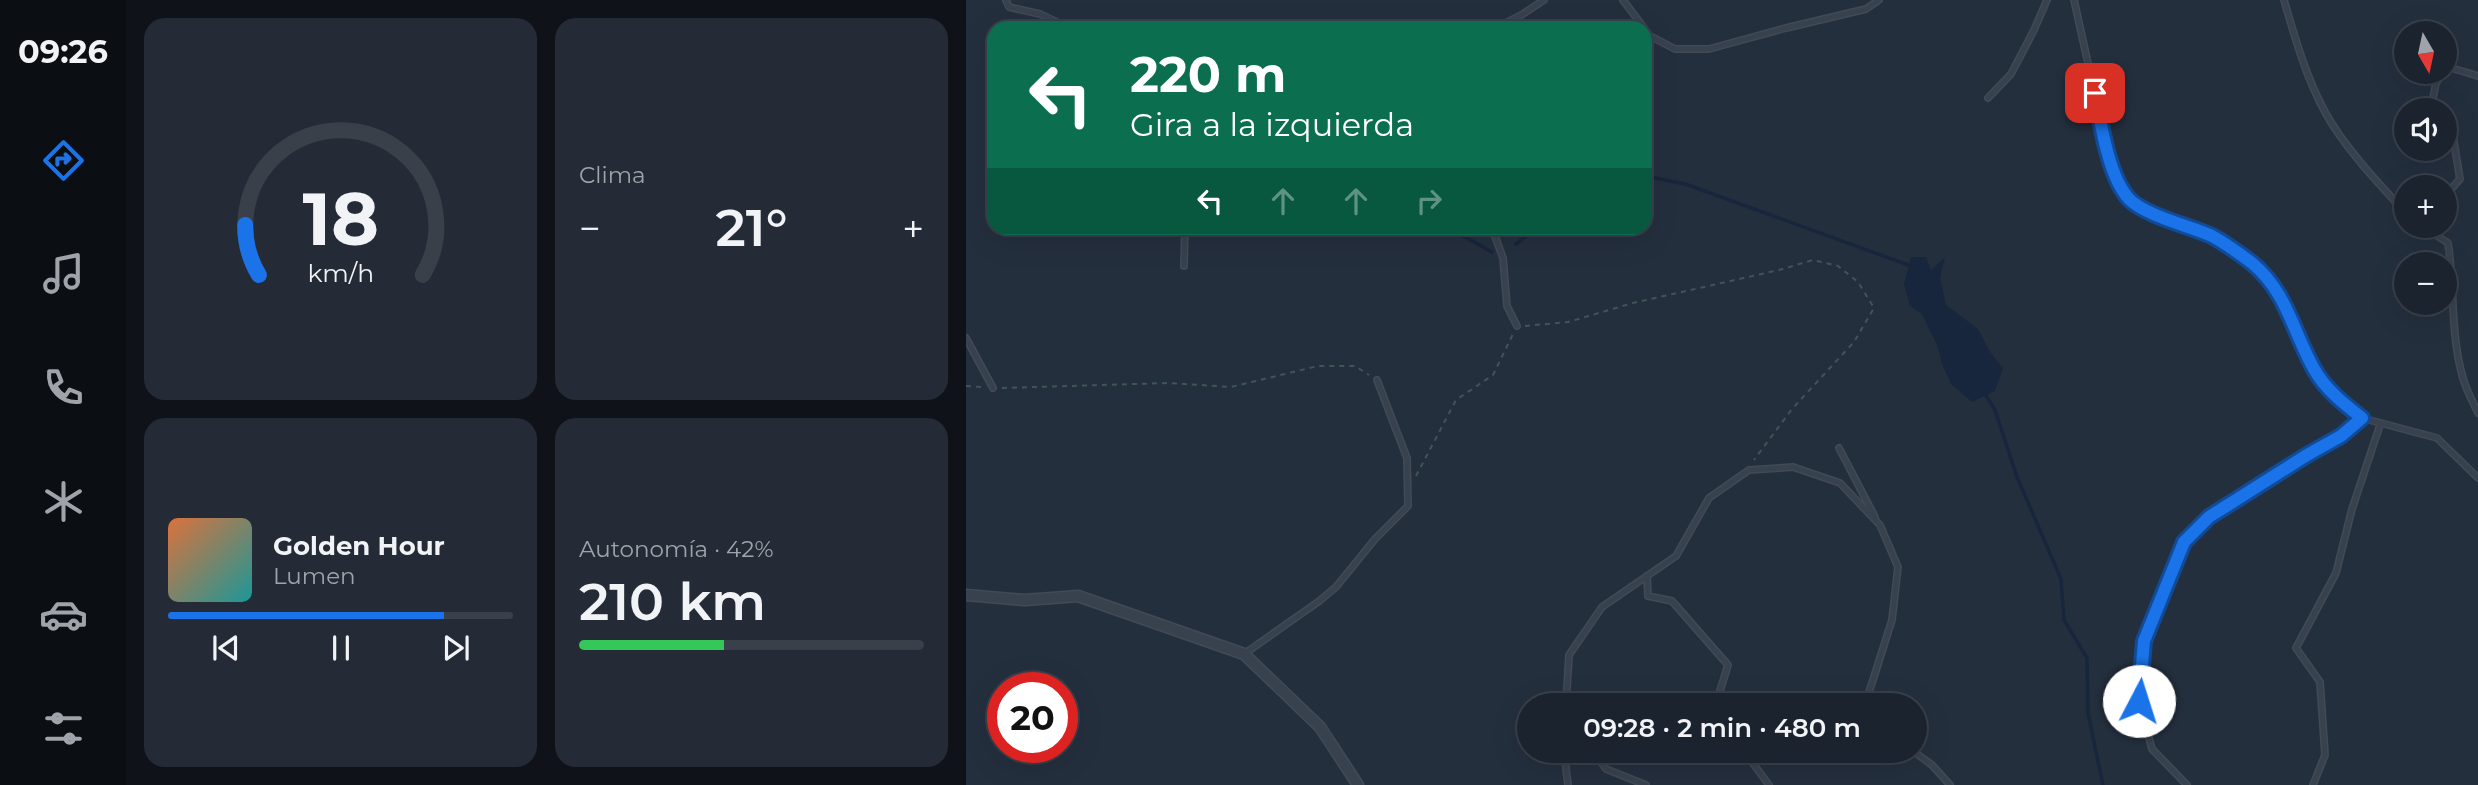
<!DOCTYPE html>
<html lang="es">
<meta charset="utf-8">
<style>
:root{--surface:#1b232e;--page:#242b36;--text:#f1f3f6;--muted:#a0a4aa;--line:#39404a;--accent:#1a73e8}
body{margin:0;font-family:Montserrat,sans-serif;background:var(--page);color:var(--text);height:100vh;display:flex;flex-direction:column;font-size:26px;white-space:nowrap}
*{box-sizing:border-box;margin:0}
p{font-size:23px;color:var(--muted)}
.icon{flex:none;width:38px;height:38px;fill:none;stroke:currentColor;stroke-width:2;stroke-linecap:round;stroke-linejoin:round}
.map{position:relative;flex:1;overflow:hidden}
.side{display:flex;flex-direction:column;gap:18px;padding:18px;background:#0f1319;width:840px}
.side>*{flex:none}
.top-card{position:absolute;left:21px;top:21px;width:665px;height:214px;border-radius:21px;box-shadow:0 7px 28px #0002,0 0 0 2px var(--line);background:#0b6e4f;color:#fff;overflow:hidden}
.needle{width:46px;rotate:171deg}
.tools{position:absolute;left:1428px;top:21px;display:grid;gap:14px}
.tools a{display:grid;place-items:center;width:63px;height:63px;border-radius:50%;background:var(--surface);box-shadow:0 7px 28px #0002,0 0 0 2px var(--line);font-size:35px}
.speed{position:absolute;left:21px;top:672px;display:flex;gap:14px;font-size:35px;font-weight:700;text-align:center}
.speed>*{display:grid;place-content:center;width:91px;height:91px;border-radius:50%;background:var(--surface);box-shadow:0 7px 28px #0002,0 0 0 2px var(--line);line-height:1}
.speed .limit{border:10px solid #d22;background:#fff;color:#111}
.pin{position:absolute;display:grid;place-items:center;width:60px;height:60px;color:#fff;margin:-30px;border-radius:14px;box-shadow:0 4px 10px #0006}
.me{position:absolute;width:77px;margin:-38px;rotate:5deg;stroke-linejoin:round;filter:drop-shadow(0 0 5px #0008)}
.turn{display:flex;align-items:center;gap:24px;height:147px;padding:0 28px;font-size:32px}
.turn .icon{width:91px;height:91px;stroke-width:2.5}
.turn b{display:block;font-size:49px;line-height:60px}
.lanes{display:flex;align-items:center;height:66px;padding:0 28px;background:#0003;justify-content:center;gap:35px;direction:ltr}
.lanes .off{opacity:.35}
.big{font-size:52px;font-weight:600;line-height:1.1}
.side .card{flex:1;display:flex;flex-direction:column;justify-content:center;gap:10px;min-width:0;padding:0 24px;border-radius:21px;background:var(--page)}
.side .dial{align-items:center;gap:0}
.dial svg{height:182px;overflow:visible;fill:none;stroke:var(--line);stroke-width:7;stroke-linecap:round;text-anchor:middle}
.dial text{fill:var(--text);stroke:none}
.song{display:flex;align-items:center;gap:21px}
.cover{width:84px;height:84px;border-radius:10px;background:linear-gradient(135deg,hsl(20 70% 55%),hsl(180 70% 35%))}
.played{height:7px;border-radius:4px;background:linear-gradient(90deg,var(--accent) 80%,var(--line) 80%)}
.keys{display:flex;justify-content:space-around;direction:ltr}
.heat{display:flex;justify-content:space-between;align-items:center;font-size:38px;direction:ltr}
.charge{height:10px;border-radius:5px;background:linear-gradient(90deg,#34c759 42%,var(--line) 0)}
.side .tiles{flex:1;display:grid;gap:18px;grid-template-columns:repeat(2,1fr)}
.trip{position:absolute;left:551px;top:693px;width:410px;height:70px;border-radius:35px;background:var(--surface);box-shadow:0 7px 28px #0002,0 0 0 2px var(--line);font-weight:600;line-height:70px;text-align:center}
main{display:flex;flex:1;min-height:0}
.dock{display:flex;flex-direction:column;width:126px;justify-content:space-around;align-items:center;background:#0b0e12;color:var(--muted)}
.dock .icon{width:49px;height:49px}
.dock .current{color:var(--accent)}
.dock b{font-size:32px;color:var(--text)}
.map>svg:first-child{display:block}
.water{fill:#17263c}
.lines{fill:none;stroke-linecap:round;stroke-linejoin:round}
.stream{stroke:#17263c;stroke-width:3.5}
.service-casing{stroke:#414a57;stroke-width:8}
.minor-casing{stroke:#414a57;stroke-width:13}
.path{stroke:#3f5557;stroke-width:2;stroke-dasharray:5 5;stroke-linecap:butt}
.service{stroke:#38414e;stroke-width:5}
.minor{stroke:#38414e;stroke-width:10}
.route-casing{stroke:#114b97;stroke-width:18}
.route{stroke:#1a73e8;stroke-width:12}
</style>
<main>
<nav class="dock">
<b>09:26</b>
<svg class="icon current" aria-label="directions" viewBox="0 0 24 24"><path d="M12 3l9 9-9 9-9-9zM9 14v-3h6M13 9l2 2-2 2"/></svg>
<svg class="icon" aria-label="music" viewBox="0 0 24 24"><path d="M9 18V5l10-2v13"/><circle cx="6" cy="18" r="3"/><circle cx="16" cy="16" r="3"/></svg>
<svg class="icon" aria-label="phone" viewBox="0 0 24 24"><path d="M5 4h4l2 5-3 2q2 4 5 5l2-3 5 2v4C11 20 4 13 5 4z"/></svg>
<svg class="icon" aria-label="climate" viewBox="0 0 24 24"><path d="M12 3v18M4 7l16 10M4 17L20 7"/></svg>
<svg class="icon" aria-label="car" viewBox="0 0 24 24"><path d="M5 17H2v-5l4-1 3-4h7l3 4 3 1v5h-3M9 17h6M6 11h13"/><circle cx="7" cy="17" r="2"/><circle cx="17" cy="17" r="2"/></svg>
<svg class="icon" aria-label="filters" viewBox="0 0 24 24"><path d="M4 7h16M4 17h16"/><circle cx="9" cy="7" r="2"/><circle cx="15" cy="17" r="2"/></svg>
</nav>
<section class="side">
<div class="tiles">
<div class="card dial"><svg viewBox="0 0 100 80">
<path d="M14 69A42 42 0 1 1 86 69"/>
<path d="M14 69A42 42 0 0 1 8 47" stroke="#1a73e8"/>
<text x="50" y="56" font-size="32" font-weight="700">18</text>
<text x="50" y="72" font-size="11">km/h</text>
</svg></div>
<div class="card"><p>Clima</p>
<div class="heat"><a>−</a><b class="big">21°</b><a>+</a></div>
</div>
<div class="card">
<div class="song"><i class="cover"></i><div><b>Golden Hour</b><p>Lumen</p></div></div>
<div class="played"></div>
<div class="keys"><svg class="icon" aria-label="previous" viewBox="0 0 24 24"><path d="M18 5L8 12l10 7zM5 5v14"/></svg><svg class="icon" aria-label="pause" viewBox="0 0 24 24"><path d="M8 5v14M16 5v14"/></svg><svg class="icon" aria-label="next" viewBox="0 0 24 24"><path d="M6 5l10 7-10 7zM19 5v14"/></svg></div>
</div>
<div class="card"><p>Autonomía · 42%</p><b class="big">210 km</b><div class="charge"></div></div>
</div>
</section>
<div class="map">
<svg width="1512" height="785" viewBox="0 0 1512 785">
<rect width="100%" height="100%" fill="#242f3e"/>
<polygon class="water" points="945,257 960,257 965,270 979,257 974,277 980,305 1012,329 1024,352 1037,368 1029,391 1006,402 985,384 976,364 971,345 956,314 944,306 938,284"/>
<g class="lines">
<g class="stream">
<polyline points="679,176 719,184 945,266"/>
<polyline points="483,228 526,252"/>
<polyline points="550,244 571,228"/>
<polyline points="1019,394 1029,410 1051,477 1095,579 1098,620 1121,658 1122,713 1137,785"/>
</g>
<defs>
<g id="service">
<polyline points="40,0 43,7 74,14 104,28"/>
<polyline points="657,0 678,28"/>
<polyline points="1108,0 1145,167 1163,199 1191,216 1247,237 1288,264 1313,295 1328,321 1348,369 1368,396 1396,418 1471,438 1512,478"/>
<path d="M1318 0C1329 38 1340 77 1359 112 1378 147 1413 184 1440 213"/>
<polyline points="530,28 557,14 578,0"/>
<polyline points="679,30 684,36 709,49 743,49 820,28 900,9 913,0"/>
<polyline points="1479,71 1482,67 1512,76"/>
<polyline points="1022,98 1045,74 1068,30 1081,0"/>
<polyline points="1473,110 1466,103 1470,83 1478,72"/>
<polyline points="1479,117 1485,124 1494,179 1479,196"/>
<path d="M1456 226 1482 243C1489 287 1484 334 1497 378 1500 390 1507 402 1512 413"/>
<polyline points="526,228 537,258 541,306 551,326"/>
<polyline points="218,266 219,228"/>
<polyline points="0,338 27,388"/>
<polyline points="873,448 909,517"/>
<polyline points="681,576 682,596 706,601 762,665 753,694 752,705"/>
<polyline points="278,654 352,602 370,587 409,539 442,506 441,458 411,380"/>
<polyline points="600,705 603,655 636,607 710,556 743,498 783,470 827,467 874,483 914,525 932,567 926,620 899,705"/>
<polyline points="598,751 602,785"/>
<polyline points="627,751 640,769 680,785"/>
<polyline points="778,751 803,785"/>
<polyline points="947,751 966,765 984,785"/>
<polyline points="1221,785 1186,749 1173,701 1178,641 1218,542 1243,517 1341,455 1375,436 1396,418"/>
<polyline points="1347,785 1359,755 1354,682 1330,648 1370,573 1386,509 1414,425"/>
</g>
<polyline id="minor" points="0,595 59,600 112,596 278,654 354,727 392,785"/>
</defs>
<use href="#service" class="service-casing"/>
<use href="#minor" class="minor-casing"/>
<g class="path">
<polyline points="559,326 602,322 667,303 813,270 847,260 872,266 892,282 908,308 888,342 826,409 788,460"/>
<polyline points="0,386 16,387"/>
<polyline points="36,388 203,383 265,387 352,366 389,366 403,375"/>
<polyline points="450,476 490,400 527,375 547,334"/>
</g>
<use href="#service" class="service"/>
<use href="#minor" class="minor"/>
</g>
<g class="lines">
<defs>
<path id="route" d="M1129 93C1135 123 1142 176 1163 199 1180 216 1224 226 1246 236 1259 243 1274 254 1286 263 1321 292 1327 332 1348 369 1359 389 1378 404 1396 418L1375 436 1341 455 1243 517 1218 542 1178 641 1173 701"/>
</defs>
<use href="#route" class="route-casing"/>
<use href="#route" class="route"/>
</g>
</svg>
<div class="tools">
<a><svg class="needle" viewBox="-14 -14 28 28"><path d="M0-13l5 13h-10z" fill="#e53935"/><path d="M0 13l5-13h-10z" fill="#a0a4aa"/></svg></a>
<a><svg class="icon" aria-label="sound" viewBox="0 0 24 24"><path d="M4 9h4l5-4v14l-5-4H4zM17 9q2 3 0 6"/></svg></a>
<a>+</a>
<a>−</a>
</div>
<div class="speed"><div class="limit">20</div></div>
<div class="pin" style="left:1129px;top:93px;background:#d93025"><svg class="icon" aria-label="arrive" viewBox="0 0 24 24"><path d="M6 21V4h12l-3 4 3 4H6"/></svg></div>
<svg class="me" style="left:1173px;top:701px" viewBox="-20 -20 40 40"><circle r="19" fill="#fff"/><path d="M0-13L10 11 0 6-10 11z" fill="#1a73e8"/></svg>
<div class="trip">09:28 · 2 min · 480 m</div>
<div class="top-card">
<div class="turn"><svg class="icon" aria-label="left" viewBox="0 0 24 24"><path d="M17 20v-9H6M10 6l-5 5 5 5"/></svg><div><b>220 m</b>Gira a la izquierda</div></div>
<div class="lanes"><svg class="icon" aria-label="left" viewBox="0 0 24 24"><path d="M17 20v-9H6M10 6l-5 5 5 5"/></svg><svg class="icon off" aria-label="ahead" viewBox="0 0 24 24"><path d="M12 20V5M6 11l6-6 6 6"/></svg><svg class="icon off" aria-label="ahead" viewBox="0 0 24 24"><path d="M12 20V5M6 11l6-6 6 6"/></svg><svg class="icon off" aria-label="right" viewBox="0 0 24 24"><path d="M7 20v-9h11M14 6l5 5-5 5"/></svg></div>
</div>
</div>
</main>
